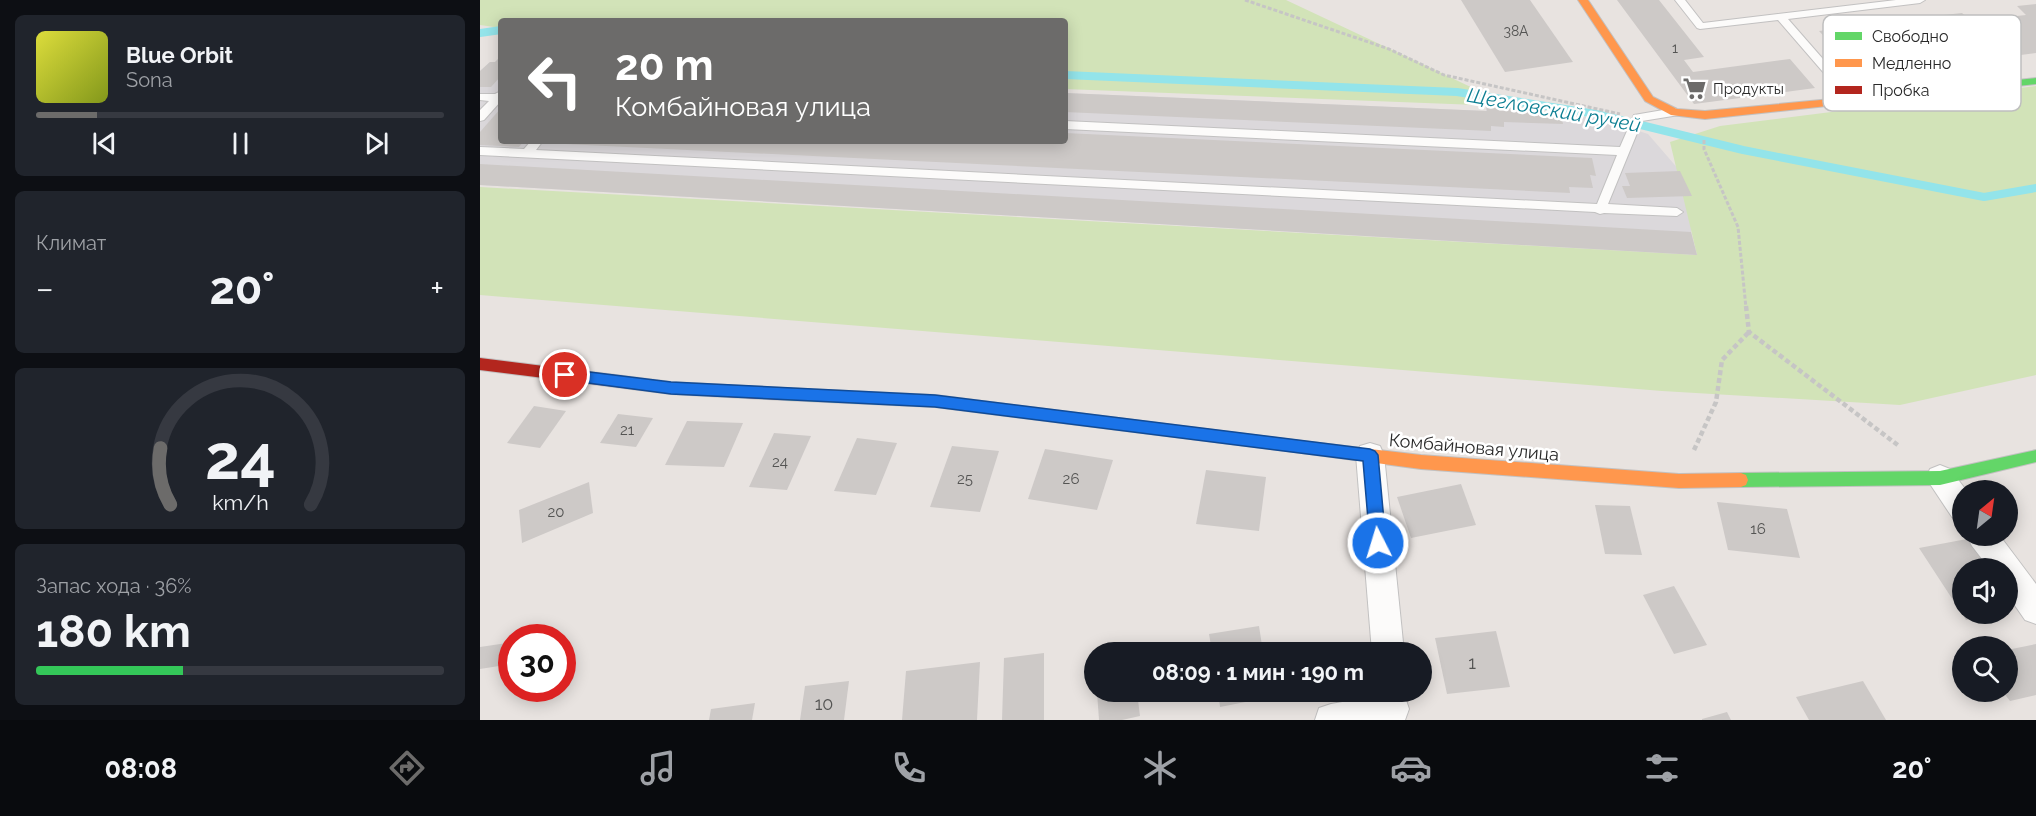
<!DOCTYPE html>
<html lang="ru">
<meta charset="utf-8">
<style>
:root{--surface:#171b24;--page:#20242c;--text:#f1f3f6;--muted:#9ea1a6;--line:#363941;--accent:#6c6b6a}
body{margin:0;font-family:Raleway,sans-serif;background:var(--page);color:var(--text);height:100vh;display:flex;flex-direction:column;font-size:22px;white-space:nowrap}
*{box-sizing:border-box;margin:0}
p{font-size:20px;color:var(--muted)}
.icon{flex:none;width:33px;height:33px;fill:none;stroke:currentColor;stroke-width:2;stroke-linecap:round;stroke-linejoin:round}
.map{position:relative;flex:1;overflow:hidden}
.side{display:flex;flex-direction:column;gap:15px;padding:15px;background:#0d0f14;width:480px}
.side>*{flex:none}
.guide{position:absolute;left:18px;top:18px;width:570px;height:126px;border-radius:6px;box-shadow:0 3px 15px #0003;background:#6c6b6a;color:#fff;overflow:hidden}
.needle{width:39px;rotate:29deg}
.buttons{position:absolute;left:1472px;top:480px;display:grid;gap:12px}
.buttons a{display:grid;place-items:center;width:66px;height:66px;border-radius:50%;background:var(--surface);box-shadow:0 3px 15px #0003;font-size:30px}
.speed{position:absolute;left:18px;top:624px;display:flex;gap:12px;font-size:30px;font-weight:700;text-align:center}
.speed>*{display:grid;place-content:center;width:78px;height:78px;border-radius:50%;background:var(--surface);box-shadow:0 3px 15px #0003;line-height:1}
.speed .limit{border:9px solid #d22;background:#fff;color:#111}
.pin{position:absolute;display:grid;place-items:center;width:51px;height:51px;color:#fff;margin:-26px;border:3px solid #fff;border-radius:50%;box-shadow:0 2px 6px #0007}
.me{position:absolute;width:66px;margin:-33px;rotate:355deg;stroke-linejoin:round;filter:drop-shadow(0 0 4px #0008)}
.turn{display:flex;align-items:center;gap:21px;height:126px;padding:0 18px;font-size:27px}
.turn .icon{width:78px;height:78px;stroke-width:2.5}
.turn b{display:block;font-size:42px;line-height:51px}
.big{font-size:45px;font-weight:700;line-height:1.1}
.side .tile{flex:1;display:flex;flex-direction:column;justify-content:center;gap:9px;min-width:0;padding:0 21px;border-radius:9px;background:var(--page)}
.side .dial{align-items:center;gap:0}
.dial svg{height:156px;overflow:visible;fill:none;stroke:var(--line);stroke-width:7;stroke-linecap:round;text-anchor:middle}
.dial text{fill:var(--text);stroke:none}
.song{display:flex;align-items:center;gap:18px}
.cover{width:72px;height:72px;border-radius:9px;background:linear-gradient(135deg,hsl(60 70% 55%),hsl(70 70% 35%))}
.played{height:6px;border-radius:3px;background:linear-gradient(90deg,var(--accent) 15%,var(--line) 15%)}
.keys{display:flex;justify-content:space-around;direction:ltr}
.heat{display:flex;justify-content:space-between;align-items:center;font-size:33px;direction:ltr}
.charge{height:9px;border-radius:4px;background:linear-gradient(90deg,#34c759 36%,var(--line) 0)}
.trip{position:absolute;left:604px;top:642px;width:348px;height:60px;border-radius:30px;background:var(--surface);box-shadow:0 3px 15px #0003;font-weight:700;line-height:60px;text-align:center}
.menu{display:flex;height:96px;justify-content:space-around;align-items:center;background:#090b0e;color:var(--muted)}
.menu .icon{width:42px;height:42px}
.menu .selected{color:var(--accent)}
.menu b{font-size:27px;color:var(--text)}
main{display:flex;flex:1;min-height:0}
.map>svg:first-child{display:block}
.industrial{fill:#dbd8db}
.green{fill:#d2e3b8}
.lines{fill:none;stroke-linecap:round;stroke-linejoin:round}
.stream{stroke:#93e4ea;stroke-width:8}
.building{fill:#cdc9c7}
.lane-casing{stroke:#c2c1c1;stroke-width:2}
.street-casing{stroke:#c2c1c1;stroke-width:2}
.fast-casing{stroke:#c2c1c1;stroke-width:2}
.slow-casing{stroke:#c2c1c1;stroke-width:2}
.jam-casing{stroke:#c2c1c1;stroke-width:2}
.path-far1{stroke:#c6c5c5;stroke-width:3;stroke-dasharray:4 2;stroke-linecap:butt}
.path{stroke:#c6c5c5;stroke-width:4.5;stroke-dasharray:5 3;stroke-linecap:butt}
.lane{fill:#fcfbfa;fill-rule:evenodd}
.street{fill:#fcfbfa;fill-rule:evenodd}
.fast{fill:#63d668;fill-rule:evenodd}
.slow{fill:#ff974d;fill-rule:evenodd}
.jam{fill:#b3261e;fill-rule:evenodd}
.route{fill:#1a73e8;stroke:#114b97;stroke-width:1.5}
.labels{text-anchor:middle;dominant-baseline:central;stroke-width:5;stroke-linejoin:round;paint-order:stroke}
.far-number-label{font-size:14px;fill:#545453}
.far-poi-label{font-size:15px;fill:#2a2a2a;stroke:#fff;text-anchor:start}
.number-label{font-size:15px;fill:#545453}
.street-label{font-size:18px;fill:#2a2a2a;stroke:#fff}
.near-number-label{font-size:18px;fill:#545453}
.water-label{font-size:20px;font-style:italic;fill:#0d7f93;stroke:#fff}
.key{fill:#fff;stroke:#bfbfbf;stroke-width:1.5}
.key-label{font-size:16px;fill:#2a2a2a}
</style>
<main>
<section class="side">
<div class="tile">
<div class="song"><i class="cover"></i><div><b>Blue Orbit</b><p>Sona</p></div></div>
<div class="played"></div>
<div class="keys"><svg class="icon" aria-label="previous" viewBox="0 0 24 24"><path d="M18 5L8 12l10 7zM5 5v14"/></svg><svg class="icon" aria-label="pause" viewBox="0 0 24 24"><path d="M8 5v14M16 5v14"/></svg><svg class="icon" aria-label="next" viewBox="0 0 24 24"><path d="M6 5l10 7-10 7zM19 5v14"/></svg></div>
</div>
<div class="tile"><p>Климат</p>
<div class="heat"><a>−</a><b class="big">20°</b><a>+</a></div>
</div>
<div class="tile dial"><svg viewBox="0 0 100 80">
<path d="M14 69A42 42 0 1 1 86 69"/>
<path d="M14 69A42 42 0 0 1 9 40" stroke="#6c6b6a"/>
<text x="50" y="56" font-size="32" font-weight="700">24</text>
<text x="50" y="72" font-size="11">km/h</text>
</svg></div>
<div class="tile"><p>Запас хода · 36%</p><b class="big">180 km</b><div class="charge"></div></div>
</section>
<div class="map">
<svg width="1556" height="720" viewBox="0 0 1556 720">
<rect width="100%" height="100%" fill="#e8e3e0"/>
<polygon class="industrial" points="21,56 21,141 585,141 585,93 1006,111 1006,106 1058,109 1059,112 1117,118 1168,134 1200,171 1212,196 1211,232 1217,255 0,185 0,71 10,62 15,62"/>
<g class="green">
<polygon points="0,0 806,0 995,89 997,105 585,89 585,21 21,21 21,28 0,25"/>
<polygon points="1556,86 1556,375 1420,405 1182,391 0,295 0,187 1217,255 1190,142 1240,126"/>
</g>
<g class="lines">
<g class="stream">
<polyline points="0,33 21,30"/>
<polyline points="585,75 977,92 1116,114 1263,150 1504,197 1556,188"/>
</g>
</g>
<g class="building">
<polygon points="981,0 1050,0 1093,62 1025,72"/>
<polygon points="1137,0 1179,0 1224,57 1204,60 1213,72 1310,59 1335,88 1214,104"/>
<polygon points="1556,4 1556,53 1442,68 1434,60 1393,65 1377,48 1357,50 1339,31 1395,24 1403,32 1455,26 1446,17 1482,13 1491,21 1546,15 1537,6"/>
<polygon points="21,56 21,76 11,87 0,87 0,71 10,62 15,62"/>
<polygon points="585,93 1007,111 1006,106 1058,109 1058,112 1081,113 1083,124 1024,122 1024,127 1011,126 1011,131 585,112"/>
<polygon points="21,108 21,141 44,141 39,147 0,145 0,132"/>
<polygon points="585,133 1112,158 1116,176 1110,175 1113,188 1089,187 1090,193 65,143 67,141 585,141"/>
<polygon points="0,164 1211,232 1217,255 0,185"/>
<polygon points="1200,171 1212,196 1147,198 1142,186 1150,186 1145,173"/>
<polygon points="54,406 86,411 60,448 27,443"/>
<polygon points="138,414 173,418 156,447 120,443"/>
<polygon points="207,421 263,423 244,467 185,465"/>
<polygon points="294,433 331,436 307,490 269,487"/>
<polygon points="377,438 417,443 396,495 354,491"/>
<polygon points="472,446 519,451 500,512 450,507"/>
<polygon points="565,449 633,460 617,510 548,499"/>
<polygon points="726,470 786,477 779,531 716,524"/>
<polygon points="109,482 113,513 42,543 39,510"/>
<polygon points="981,484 996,525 931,538 917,497"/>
<polygon points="1237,502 1307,509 1320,558 1248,550"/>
<polygon points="1115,505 1150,506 1162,555 1125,554"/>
<polygon points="1487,539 1508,568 1482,568 1482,614 1514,615 1486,620 1439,548"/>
<polygon points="1194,586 1227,645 1194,654 1163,595"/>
<polygon points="779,626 783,652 732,652 729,634"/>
<polygon points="1016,631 1030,687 967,694 955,638"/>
<polygon points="27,643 19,666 0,669 0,647"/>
<polygon points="1556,644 1556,695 1530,701 1523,692 1527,692 1527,650"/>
<polygon points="564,653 564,720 522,720 524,658"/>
<polygon points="500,662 497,720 422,720 426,671"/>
<polygon points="369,681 364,720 320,720 325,686"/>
<polygon points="1383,681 1406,720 1329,720 1316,697"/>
<polygon points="617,692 657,692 660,716 642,720 619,720"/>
<polygon points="738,692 790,692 791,697 740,707"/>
<polygon points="275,703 272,720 229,720 231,709"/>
<polygon points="1247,712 1251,720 1222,720 1222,719"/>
</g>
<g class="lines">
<defs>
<g id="lane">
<polygon points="1195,0 1205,0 1223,23 1416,0 1445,0 1440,3 1308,19 1377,98 1378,100 1373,104 1369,102 1298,20 1220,29 1217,28"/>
<polygon points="21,91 21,101 4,120 0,121 0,110 9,101 0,100 0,94 15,94"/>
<polygon points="1195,108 1200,112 1199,115 1162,121 1128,204 1197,208 1203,212 1197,216 1124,213 1120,214 1115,212 0,155 0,147 44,149 51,141 63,141 56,150 1117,204 1137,155 585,129 585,121 1140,147 1154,115"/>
</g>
<g id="street">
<polygon points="890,443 900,446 904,455 924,652 892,652 876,455 880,446"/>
<polygon points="1460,465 1470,469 1486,490 1482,490 1482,521 1472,517 1446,478 1450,469"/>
<polygon points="1487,536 1520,536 1556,584 1556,624 1545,620 1527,594 1527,568 1509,568 1492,546"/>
<polygon points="913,693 925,697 929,709 925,720 835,720 839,708 851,704"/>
</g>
<g id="fast">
<polygon points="1556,78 1556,84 1394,101 1389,98 1394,95"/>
<polygon points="305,388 455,395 814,440 819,441 821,446 819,451 814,452 455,407 305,400 300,398 298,394 300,390"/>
<polygon points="1556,450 1556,462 1460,485 1261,487 1256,485 1254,480 1256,475 1261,473 1460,471"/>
</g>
<g id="slow">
<polygon points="1098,0 1108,0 1173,97 1197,109 1225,111 1394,95 1399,98 1394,101 1225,119 1191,115 1165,101"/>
<polygon points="814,440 941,455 1199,474 1261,473 1266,475 1268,480 1266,485 1261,487 1199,488 941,469 814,452 809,451 807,446 809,441"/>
</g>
<polygon id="jam" points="0,358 191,382 305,388 310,390 312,394 310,398 305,400 191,394 0,370"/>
</defs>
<use href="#lane" class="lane-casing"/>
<use href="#street" class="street-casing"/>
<use href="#fast" class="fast-casing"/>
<use href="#slow" class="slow-casing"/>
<use href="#jam" class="jam-casing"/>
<g class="path-far1">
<polyline points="765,0 909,49 964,75 1140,114"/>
<polyline points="1224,140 1224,149 1258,227 1266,308"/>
</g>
<g class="path">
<polyline points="1266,306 1269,332 1419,446"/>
<polyline points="1214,450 1236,402 1242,360 1269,332"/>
</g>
<use href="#lane" class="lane"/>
<use href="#street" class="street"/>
<use href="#fast" class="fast"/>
<use href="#slow" class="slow"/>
<use href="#jam" class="jam"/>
</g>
<polygon class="route" points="85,369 191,382 455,395 890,449 895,451 898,455 906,543 904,548 898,550 893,548 890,543 883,461 455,407 191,394 85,380 80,379 78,375 80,371"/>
<defs>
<symbol id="supermarket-bare" viewBox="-9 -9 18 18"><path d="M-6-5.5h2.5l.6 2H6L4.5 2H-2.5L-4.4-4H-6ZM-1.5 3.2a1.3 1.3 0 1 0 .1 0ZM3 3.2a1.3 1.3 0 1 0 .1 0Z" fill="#6c6b6a" stroke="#fff" stroke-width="2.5" paint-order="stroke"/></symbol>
</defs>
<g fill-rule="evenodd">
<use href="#supermarket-bare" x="1198" y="72" width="33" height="33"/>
</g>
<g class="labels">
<g class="far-number-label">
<text x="1036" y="31">38А</text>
<text x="1195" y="48">1</text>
</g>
<g class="far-poi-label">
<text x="1233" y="89">Продукты</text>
</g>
<g class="number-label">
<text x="147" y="430">21</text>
<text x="300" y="462">24</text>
<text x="485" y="479">25</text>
<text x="591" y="479">26</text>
<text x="76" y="512">20</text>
<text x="1278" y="529">16</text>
</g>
<g class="street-label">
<text transform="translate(994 447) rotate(5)">Комбайновая улица</text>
</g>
<g class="near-number-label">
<text x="992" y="662">1</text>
<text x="344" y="703">10</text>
</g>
<g class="water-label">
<text transform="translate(1074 110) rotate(10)">Щегловский ручей</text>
</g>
</g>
<rect x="1343" y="15" width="198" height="96" rx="9" class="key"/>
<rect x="1355" y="32" width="27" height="8" fill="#63d668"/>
<rect x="1355" y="59" width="27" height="8" fill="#ff974d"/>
<rect x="1355" y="86" width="27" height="8" fill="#b3261e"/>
<g class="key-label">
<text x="1392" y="42">Свободно</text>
<text x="1392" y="69">Медленно</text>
<text x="1392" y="96">Пробка</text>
</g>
</svg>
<div class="buttons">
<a><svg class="needle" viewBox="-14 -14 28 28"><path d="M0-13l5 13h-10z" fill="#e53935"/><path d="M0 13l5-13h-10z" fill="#9ea1a6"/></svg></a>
<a><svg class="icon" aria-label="sound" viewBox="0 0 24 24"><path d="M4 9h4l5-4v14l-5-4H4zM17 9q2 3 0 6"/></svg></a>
<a><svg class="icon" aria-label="search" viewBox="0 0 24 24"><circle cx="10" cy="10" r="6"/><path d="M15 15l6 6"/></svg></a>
</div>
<div class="speed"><div class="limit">30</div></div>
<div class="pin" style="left:85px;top:375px;background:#d93025"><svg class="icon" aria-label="arrive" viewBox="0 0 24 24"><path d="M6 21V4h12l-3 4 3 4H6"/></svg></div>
<svg class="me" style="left:898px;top:543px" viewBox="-20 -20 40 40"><circle r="17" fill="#1a73e8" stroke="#fff" stroke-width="3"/><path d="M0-11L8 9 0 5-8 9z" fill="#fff"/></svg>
<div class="trip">08:09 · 1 мин · 190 m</div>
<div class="guide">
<div class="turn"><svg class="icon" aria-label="left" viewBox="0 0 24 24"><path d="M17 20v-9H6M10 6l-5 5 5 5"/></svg><div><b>20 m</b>Комбайновая улица</div></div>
</div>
</div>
</main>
<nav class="menu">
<b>08:08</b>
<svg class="icon selected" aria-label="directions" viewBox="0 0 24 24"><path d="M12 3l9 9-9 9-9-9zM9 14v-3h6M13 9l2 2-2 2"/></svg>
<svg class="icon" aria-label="music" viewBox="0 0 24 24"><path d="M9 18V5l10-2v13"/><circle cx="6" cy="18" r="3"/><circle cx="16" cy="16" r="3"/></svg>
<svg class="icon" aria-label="phone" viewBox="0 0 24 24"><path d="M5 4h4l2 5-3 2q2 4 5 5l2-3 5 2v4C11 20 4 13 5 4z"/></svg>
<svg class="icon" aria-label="climate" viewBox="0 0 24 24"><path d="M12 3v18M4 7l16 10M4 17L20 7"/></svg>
<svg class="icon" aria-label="car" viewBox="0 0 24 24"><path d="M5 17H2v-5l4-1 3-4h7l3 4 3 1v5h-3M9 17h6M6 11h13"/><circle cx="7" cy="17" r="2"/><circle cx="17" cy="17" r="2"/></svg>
<svg class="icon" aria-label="filters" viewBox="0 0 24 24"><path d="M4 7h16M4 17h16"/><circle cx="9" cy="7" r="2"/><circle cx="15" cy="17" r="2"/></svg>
<b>20°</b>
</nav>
